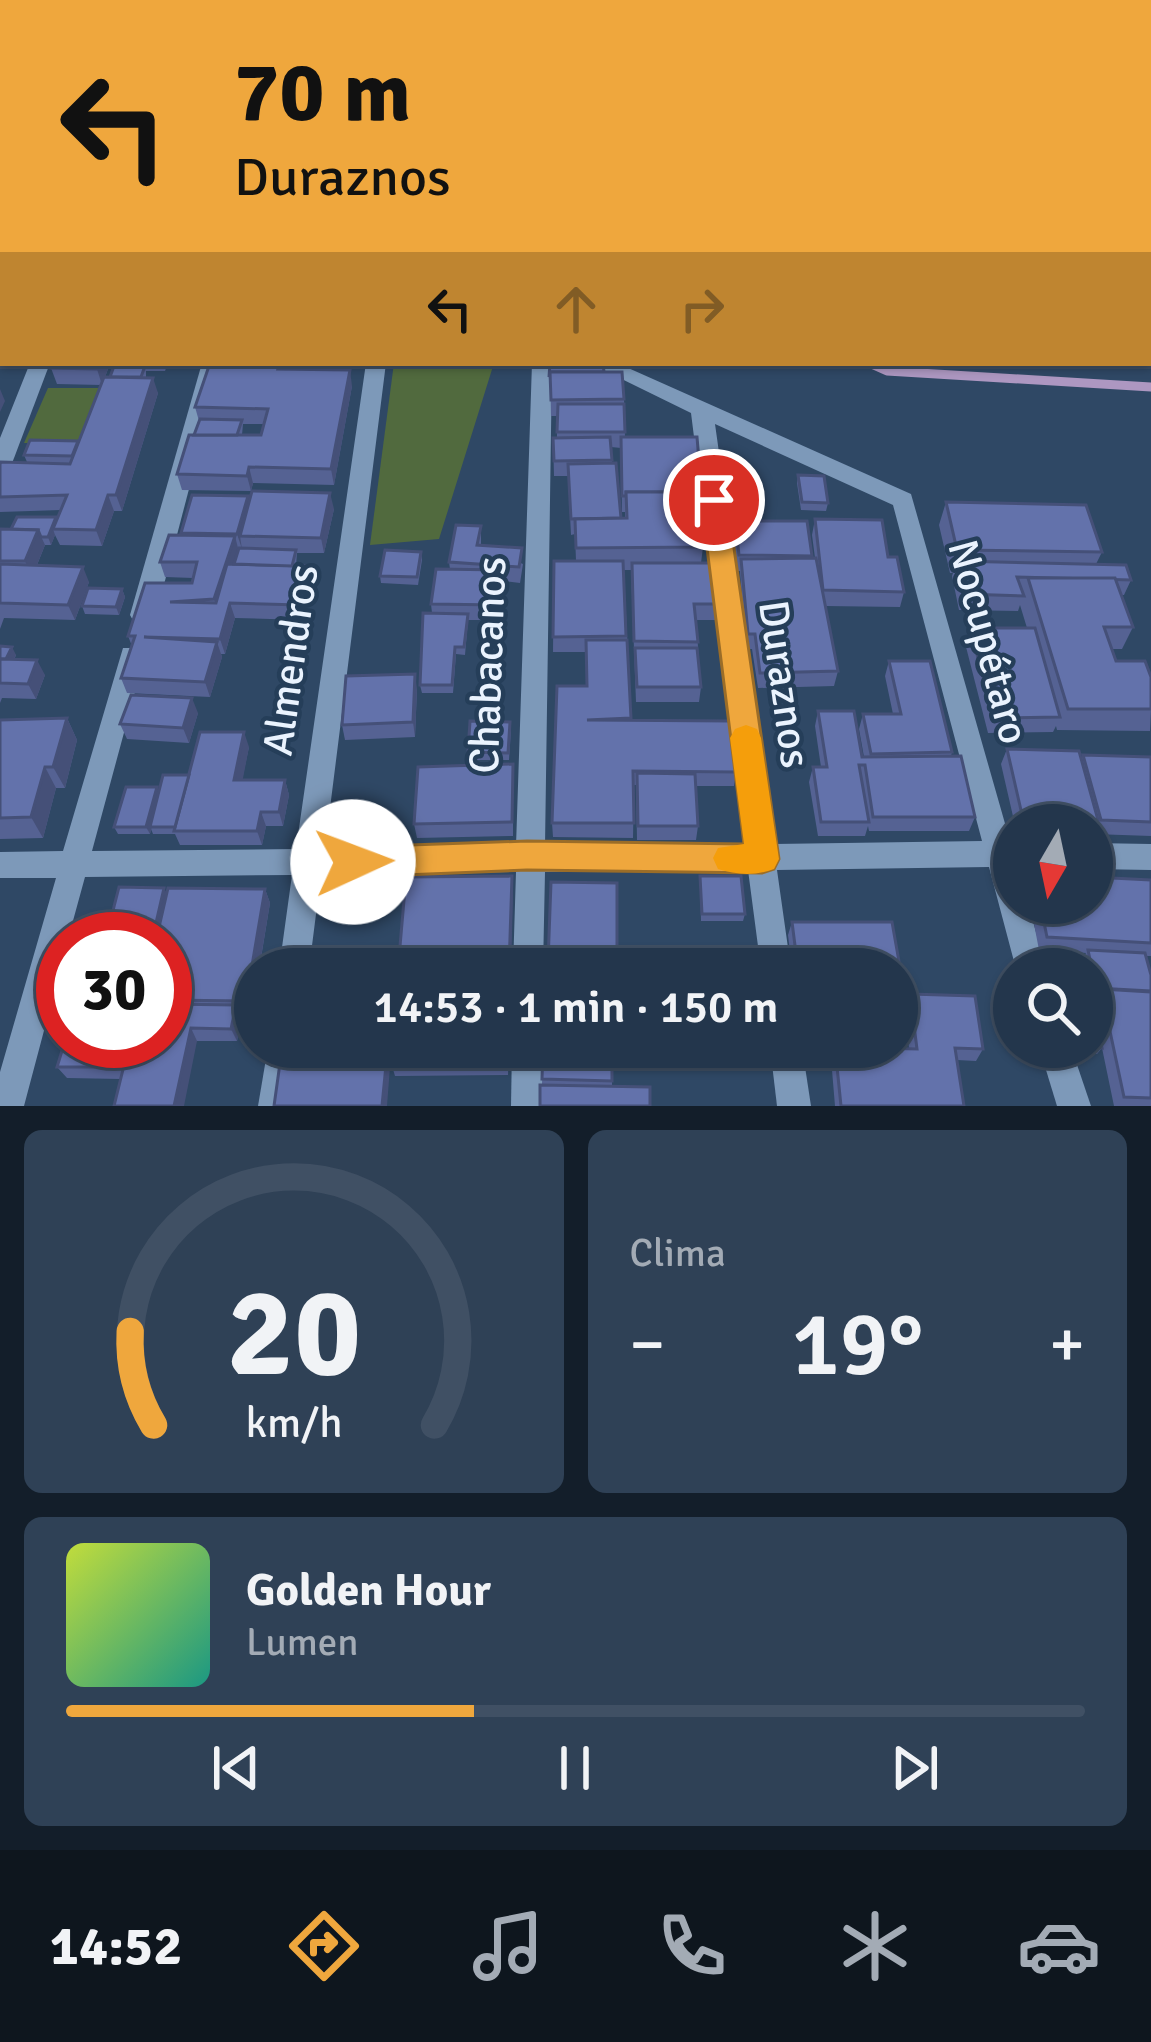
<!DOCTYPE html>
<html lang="es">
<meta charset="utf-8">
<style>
:root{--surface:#23364c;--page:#2f4156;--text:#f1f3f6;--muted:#a3abb5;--line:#405064;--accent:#efa73d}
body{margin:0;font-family:Signika,sans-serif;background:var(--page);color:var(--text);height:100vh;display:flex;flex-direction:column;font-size:45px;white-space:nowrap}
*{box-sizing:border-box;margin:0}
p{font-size:39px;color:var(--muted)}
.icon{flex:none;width:66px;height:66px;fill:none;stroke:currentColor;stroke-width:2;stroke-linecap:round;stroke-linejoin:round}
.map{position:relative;height:1106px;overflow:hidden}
.side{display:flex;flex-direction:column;gap:24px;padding:24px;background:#131e2a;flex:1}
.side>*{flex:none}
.hud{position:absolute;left:0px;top:0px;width:1152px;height:366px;box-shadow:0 3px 9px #0004,0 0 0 3px var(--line);background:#efa73d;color:#111;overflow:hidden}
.needle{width:78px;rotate:189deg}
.tools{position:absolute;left:993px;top:804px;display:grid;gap:24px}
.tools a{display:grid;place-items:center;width:120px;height:120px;border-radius:50%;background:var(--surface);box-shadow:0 3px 9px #0004,0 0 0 3px var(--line);font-size:60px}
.speed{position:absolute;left:36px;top:912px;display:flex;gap:24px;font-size:60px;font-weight:700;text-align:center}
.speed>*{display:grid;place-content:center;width:156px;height:156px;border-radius:50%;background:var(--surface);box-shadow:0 3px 9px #0004,0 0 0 3px var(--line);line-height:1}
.speed .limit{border:18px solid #d22;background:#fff;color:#111}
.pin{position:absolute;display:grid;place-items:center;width:102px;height:102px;color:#fff;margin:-51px;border:6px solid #fff;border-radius:50%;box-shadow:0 3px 12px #0007}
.me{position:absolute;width:132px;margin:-66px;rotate:88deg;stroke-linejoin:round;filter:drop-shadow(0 0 9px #0008)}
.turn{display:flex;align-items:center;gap:42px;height:252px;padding:0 36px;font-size:54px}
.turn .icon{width:156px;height:156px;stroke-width:2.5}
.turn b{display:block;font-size:84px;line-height:102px}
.lanes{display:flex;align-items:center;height:114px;padding:0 36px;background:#0003;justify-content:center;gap:60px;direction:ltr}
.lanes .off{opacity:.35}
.big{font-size:90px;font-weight:600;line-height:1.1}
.side .tile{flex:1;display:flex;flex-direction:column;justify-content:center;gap:18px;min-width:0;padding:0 42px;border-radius:18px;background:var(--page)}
.side .dial{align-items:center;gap:0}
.dial svg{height:312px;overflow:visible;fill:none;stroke:var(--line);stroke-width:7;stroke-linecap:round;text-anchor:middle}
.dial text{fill:var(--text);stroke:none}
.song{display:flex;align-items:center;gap:36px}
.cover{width:144px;height:144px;border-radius:18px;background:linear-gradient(135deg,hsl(70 70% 55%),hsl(170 70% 35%))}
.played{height:12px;border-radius:6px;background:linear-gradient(90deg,var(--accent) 40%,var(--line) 40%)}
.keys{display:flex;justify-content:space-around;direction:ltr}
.heat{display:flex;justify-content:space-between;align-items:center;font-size:66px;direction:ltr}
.side .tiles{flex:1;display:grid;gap:24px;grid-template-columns:1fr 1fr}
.tile:last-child{grid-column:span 2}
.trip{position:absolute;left:234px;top:948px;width:684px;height:120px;border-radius:60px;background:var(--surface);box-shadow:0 3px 9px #0004,0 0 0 3px var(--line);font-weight:600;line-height:120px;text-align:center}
.tab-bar{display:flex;height:192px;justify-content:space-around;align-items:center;background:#0e161e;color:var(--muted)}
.tab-bar .icon{width:84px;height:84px}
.tab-bar .on{color:var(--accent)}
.tab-bar b{font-size:54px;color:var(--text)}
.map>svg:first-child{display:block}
.green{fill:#516a3e}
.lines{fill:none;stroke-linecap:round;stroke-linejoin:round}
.stream{stroke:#ad97c1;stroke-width:9}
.street{fill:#7d99b9;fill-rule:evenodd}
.wall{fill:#556293;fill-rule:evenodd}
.shaded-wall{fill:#455078}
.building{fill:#6372ab;stroke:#455078;stroke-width:3}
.route{fill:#efa73d;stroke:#9b6d28;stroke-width:3}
.slow{fill:#f59e0b}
.labels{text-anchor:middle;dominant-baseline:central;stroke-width:9;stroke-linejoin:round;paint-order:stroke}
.street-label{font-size:42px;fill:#eaf3fe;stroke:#253e59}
</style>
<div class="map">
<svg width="1151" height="1106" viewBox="0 0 1151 1106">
<rect width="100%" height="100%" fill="#2f4865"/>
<g class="green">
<polygon points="394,363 494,363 439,539 370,545"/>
<polygon points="48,388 99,388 78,443 24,443"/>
</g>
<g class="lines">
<polyline class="stream" points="869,363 887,371 1151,387"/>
<g class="street">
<polygon points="444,0 470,0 472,3 446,3"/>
<polygon points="661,0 687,0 689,3 663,3"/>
<polygon points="925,0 948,0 950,3 927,3"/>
<polygon points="1151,23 1151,33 1149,34 1149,24"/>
<rect x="0" y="122" width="3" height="10"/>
<rect x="1149" y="249" width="2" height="12"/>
<polygon points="1149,285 1151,286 1151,298 1149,297"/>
<rect x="0" y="297" width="3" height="12"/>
<polygon points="30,363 50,363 11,466 0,474 0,438"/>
<polygon points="202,363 222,363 156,615 152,622 134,622 130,615"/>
<path d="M366 363H386L325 848 516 846 532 363H552L545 846 745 844 691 413 589 363H617L911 494 1010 841H1014V903H1028L1046 969H1016L989 867 777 870 791 969H761L748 870 545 872 543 969H513L516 872 321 875 309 969H279L292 875 85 877 68 939H63V959L24 1106H0V1072L56 878H0V852L63 851 123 648H141L145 655 92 851 296 849ZM715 424 893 505 982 841 774 844Z"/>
<polygon points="1092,843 1151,844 1151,870 1092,869"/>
<polygon points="268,1047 300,1047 292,1106 258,1106"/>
<polygon points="512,1047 544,1047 545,1106 511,1106"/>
<polygon points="770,1047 802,1047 811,1106 777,1106"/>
<polygon points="1039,1047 1071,1047 1091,1106 1057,1106"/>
</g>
</g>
<g class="wall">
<polygon points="161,0 259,0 255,3 156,3"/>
<polygon points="545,0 589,0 586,3 545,3"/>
<polygon points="1114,0 1148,0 1147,3 1127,3"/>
<polygon points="110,363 168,363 165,371 146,371 146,377 158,393 122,511 114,511 102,546 60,545 55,535 51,545 45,545 37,565 89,582 75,620 4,618 0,629 0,529 11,529 57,520 61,510 0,512 0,464 27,462 24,455 78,441 101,385 57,384 51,368 108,369 105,377 110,377 113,370"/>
<path d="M282 363 284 369 352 386 334 485 253 483 251 491 182 490 177 474 199 421 195 407ZM243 424H264L261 435H242Z"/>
<polygon points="288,363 328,363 327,367 289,366"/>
<path d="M550 363 604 372 624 399 625 437 702 496 699 512 703 547 701 563 719 604 717 620H696L701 687 699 702H636L631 570H624L631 721 736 772 734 786H696L698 826 696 840H637L636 785H634L633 838 553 837 552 823 586 686V652H553L554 561H576L575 534 571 535 568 476H554L553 438H557V416H551ZM611 447 621 448 622 512H625V518H621L612 463Z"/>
<polygon points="798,475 828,503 826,511 801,510 797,483"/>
<polygon points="249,501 334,509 324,553 297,553 296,566 308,566 312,581 303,620 235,618 225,654 221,654 222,657 210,697 127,693 121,678 132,646 128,636 192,583 193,578 165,577 160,562 182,535 181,533"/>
<polygon points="946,502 1102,552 1096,564 1131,580 1124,595 1121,595 1133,627 1122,649 1112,649 1116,661 1151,709 1150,731 1057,730 1056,726 1053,732 988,733 965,643 970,628 1027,628 1020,605 1018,611 959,610 952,576 953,573 950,573 939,525"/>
<polygon points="815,519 888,557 904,592 900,607 825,606 838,671 834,686 758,688 752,649 746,649 740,571 737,571 733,537 735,521 815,558 812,535"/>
<polygon points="481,526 481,546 523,564 520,583 504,581 500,620 468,620 465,655 456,654 453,693 422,693 420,685 432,613 431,604 450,569 449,562"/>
<polygon points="421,552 422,560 418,585 381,583 380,576"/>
<polygon points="122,589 125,597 119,615 85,614 82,606"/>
<polygon points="0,646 16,655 14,660 45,675 36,699 2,698 0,703"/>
<polygon points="889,661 952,752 951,756 975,817 969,831 869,831 868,826 865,836 818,836 809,782 813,767 821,767 815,726 818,711 862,757 864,757 859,729 863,714 893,714 885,676"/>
<polygon points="417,689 415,737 345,740 342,725"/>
<polygon points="198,713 189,743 127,739 120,724"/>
<polygon points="67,718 77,740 65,788 56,788 43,838 0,839 0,720"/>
<polygon points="511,729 509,760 469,760 468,752"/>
<polygon points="249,747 242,780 285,780 289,795 283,826 266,826 262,845 180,845 175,834 153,834 151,829 150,834 118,834 114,827 159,791 189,775"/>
<polygon points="1007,749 1081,759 1083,755 1151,757 1151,836 1093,834 1092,825 1015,825 1001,764"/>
<polygon points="513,764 513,836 417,838 414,824"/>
<polygon points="700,876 745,914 743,921 701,921"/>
<polygon points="1151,880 1151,956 1146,956 1151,975 1151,1106 1114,1106 1102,1048 1097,1054 1060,1051 1059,1047 1092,1047 1093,1001 1097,994 1092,994 1092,969 1087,969 1084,956 1086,953 1039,950 1030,903 1092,903"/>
<polygon points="551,882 617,883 616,969 548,969"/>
<polygon points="265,889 270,903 252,1013 240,1013 242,1017 237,1041 197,1041 121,1079 67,1078 57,1067 165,1041 165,939 106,938 167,894"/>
<polygon points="792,922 892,922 906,1001 900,1014 897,1014 897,969 792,969 788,935"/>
<polygon points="910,994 983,1049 976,1061 957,1060 964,1106 835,1106 831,1058 835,1047 909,1048 904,1006"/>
<polygon points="509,1047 508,1075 395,1076 390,1059"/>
<polygon points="543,1047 612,1047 612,1086 542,1085"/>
<polygon points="653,1047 748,1047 749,1057 746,1069 653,1068"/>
</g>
<g class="shaded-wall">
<polygon points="239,0 259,0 255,3 235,3"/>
<polygon points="3,229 3,256 0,263 0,235"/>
<polygon points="99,363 106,363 108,369 102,385 97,369"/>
<polygon points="350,370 352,386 334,485 331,469"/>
<polygon points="153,378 158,393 122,511 116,495"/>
<polygon points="0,389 5,401 0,412"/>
<polygon points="249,467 253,483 251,491 247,476"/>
<polygon points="330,493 334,509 324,553 321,538"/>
<polygon points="108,495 114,511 102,546 96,530"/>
<polygon points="248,496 252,512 240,536 242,549 237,534"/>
<polygon points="56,517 59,525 53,529 55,535 51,545 48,537"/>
<polygon points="38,530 45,545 32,577 25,561"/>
<polygon points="235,536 239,552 219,614 214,599"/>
<polygon points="308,566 312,581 303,620 300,605"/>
<polygon points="83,567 89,582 75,620 68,605"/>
<polygon points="503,570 504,586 500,620 499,605"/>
<polygon points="122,589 125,597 119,615 116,607"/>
<polygon points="230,603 235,618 225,654 220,639"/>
<polygon points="217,642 222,657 210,697 205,682"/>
<polygon points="12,647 16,655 7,673 3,665"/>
<polygon points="37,660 45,675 36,699 28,684"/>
<polygon points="415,674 417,689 415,737 413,722"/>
<polygon points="192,698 198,713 189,743 183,728"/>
<polygon points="67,718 77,740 65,788 53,767"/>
<polygon points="244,732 249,747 240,794 234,780"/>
<polygon points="45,767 56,788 43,838 31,817"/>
<polygon points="285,780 289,795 283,826 279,812"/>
<polygon points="157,787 160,795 150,834 146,827"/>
<polygon points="261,812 266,826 262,845 257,831"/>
<polygon points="512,876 513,896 511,969 509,969"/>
<polygon points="164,888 171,901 162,939 153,936"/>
<polygon points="265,889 270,903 259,969 255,969 255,992 252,1013 246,1001"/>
<polygon points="236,1005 242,1017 237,1041 231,1029"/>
<polygon points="191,1028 197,1041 184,1106 174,1106"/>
<polygon points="387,1055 390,1067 387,1106 382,1106"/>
</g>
<g class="building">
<polygon points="601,0 626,0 623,3 598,3"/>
<polygon points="626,0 666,0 663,3 623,3"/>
<polygon points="850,0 869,0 884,3 847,3"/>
<polygon points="1149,93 1151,93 1150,124 1149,124"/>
<rect x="0" y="154" width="3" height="43"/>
<polygon points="0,207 3,207 3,229 0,235 2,231 0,231"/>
<polygon points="3,257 3,280 0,280 0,264"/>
<rect x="0" y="322" width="3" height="21"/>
<polygon points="53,363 99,363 97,369 51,368"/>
<polygon points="210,363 280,363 278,369 350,370 331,469 249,467 247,476 177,474 189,435 261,435 268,409 195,407"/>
<polygon points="550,363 603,363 604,372 550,372 549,377"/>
<polygon points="114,366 145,366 141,377 110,377"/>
<polygon points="550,372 622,372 624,399 551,400"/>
<polygon points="104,377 153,378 116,495 108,495 96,530 53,529 67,495 0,497 0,464 1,462 70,464"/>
<polygon points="558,404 624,404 625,432 557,432"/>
<polygon points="200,419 242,420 237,435 194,435"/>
<polygon points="610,437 612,460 554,461 553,438"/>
<polygon points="621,437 697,437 702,496 698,496 698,492 626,492 626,496 622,496"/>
<polygon points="30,440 78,441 72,456 24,455"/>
<polygon points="616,463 621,518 571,519 568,464"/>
<polygon points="798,475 824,476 828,503 802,502"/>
<polygon points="252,491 330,493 321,538 240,536"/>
<polygon points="626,492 698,492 703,547 576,548 575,519 627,518"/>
<polygon points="192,495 248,496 237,534 181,533"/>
<polygon points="946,502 1086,505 1102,552 957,550"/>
<polygon points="17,517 56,517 48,537 41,537 38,530 11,529"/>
<polygon points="815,519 882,520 888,557 897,557 904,592 823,590"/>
<polygon points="735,521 807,521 812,556 739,555"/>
<polygon points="456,525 481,526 477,545 522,548 519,567 449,562"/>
<polygon points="0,529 38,530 25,561 0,561"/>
<polygon points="169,535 235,536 214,599 170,602 216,603 227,564 308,566 300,605 230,603 220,639 144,637 217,642 205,682 121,678 135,636 128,636 145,583 192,583 197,562 160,562"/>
<polygon points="239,548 296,550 292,566 234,564"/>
<polygon points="385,550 421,552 417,577 380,576"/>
<polygon points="816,558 838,671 760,673 755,634 748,634 741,559"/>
<polygon points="554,561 623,561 626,636 553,637"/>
<polygon points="957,561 1126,565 1131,580 1017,577 1024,596 964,594"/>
<polygon points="632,563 715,563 719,604 694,604 698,642 634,641"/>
<polygon points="0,564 83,567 68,605 0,603"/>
<polygon points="436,569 503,570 499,605 431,604"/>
<polygon points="1028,578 1115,578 1133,627 1104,627 1116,661 1145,661 1151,677 1151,709 1068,709"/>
<polygon points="88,588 122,589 116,607 82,606"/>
<polygon points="423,613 468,614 464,647 455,647 452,685 420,685"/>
<polygon points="970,628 1035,628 1060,717 994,718"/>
<polygon points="586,640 627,640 631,718 587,720 732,721 736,772 633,771 634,823 552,823 557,686 587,686"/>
<polygon points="0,646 12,647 6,659 0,659"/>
<polygon points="635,648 697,648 701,687 637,687"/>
<polygon points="0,659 37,660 28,684 0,683"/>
<polygon points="889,661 930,661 952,752 871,754 863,714 901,714"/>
<polygon points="415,674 413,722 342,725 346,676"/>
<polygon points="131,695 192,698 183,728 120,724"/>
<polygon points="818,711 854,711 862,757 961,756 975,817 873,817 865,765 859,765 869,822 821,822 813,767 827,767"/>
<polygon points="67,718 53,767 45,767 31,817 0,818 0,720"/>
<polygon points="470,721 510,722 508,753 468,752"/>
<polygon points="200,732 244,732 234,780 285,780 279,812 261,812 257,831 174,831"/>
<polygon points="1007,749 1079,751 1098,820 1023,819"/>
<polygon points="1083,755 1151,757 1151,822 1101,820"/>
<polygon points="513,764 512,822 414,824 418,767"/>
<polygon points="637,773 695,774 698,826 638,826"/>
<polygon points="163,775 189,775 175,827 150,827"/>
<polygon points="126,787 157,787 146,827 114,827"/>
<polygon points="512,876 509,969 398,969 406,877"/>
<polygon points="700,876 741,876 745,914 702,914"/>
<polygon points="1092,877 1151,880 1151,943 1047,937 1040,903 1092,903"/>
<polygon points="551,882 617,883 617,964 548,963"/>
<polygon points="119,887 164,888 153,936 157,936 168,888 265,889 246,1001 165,1000 165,939 82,939 82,937 106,938"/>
<polygon points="792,922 892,922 906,1001 897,1001 897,969 798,969"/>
<polygon points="1088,950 1145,953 1151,975 1151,991 1096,988"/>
<polygon points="1101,989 1151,992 1151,1098 1124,1097"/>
<polygon points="910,994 975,996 983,1049 955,1048 964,1106 841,1106 835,1047 917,1049"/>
<polygon points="1092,998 1102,1048 1092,1047"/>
<polygon points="165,1004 236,1005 231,1029 191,1028 174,1106 114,1106 130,1041 165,1041"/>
<polygon points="65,1041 127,1041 120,1067 57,1067"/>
<polygon points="391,1047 507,1047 507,1058 390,1059"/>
<polygon points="543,1047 612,1047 612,1081 542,1079"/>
<polygon points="655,1047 748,1047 749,1057 655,1056"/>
<polygon points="387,1055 382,1106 274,1106 281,1056"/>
<polygon points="540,1085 650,1087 650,1106 540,1106"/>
</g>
<polygon class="route" points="714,491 727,500 779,859 774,869 762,873 527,870 353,877 341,873 336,862 341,852 353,847 527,841 744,844 701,500"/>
<path class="slow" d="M746 725 757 729 761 738 779 859 774 869C756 876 736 875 718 869L713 858 718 848 744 844 730 738 735 729Z"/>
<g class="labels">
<g class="street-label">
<text transform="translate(988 642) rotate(75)">Nocupétaro</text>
<text transform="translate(291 660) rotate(-82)">Almendros</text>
<text transform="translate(488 665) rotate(-88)">Chabacanos</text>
<text transform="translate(784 684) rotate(82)">Duraznos</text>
</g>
</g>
</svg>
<div class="tools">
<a><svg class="needle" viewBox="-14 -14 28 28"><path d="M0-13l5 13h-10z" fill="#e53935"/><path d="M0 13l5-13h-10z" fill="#a3abb5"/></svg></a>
<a><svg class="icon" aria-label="search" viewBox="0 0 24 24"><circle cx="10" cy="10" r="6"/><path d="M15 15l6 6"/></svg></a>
</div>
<div class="speed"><div class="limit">30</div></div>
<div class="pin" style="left:714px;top:500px;background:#d93025"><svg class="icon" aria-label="arrive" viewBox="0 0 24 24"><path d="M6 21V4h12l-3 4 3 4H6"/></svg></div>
<svg class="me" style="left:353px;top:862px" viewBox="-20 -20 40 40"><circle r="19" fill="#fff"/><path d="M0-13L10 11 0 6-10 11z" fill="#efa73d"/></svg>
<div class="trip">14:53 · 1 min · 150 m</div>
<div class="hud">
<div class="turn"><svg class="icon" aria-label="left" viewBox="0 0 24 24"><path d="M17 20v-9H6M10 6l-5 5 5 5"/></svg><div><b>70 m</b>Duraznos</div></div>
<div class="lanes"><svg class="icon" aria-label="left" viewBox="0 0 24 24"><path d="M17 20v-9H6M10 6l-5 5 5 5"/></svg><svg class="icon off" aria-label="ahead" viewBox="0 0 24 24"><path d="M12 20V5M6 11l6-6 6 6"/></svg><svg class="icon off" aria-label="right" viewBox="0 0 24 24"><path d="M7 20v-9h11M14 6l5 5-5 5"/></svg></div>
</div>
</div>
<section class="side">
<div class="tiles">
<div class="tile dial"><svg viewBox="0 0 100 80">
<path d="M14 69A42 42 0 1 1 86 69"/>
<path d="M14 69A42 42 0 0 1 8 45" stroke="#efa73d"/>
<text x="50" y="56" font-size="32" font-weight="700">20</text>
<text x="50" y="72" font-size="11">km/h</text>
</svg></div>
<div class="tile"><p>Clima</p>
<div class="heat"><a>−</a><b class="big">19°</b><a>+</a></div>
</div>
<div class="tile">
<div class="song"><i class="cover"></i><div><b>Golden Hour</b><p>Lumen</p></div></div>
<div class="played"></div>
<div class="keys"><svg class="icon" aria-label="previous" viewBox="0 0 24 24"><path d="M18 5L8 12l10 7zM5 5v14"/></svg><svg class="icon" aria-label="pause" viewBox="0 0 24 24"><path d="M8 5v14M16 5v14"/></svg><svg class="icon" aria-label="next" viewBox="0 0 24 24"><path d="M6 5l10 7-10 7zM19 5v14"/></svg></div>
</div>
</div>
</section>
<nav class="tab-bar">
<b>14:52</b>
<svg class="icon on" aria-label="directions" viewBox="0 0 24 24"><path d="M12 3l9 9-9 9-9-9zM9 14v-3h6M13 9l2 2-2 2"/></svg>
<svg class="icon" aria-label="music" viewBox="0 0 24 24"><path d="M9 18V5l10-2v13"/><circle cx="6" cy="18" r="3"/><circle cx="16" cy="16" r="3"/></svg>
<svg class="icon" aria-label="phone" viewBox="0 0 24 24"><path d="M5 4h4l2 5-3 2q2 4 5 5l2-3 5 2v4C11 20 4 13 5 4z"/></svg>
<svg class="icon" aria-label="climate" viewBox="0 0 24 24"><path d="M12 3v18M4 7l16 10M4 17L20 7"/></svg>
<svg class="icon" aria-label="car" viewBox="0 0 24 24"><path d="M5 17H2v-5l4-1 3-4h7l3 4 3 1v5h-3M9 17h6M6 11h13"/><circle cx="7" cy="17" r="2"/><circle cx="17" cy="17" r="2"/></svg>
</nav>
